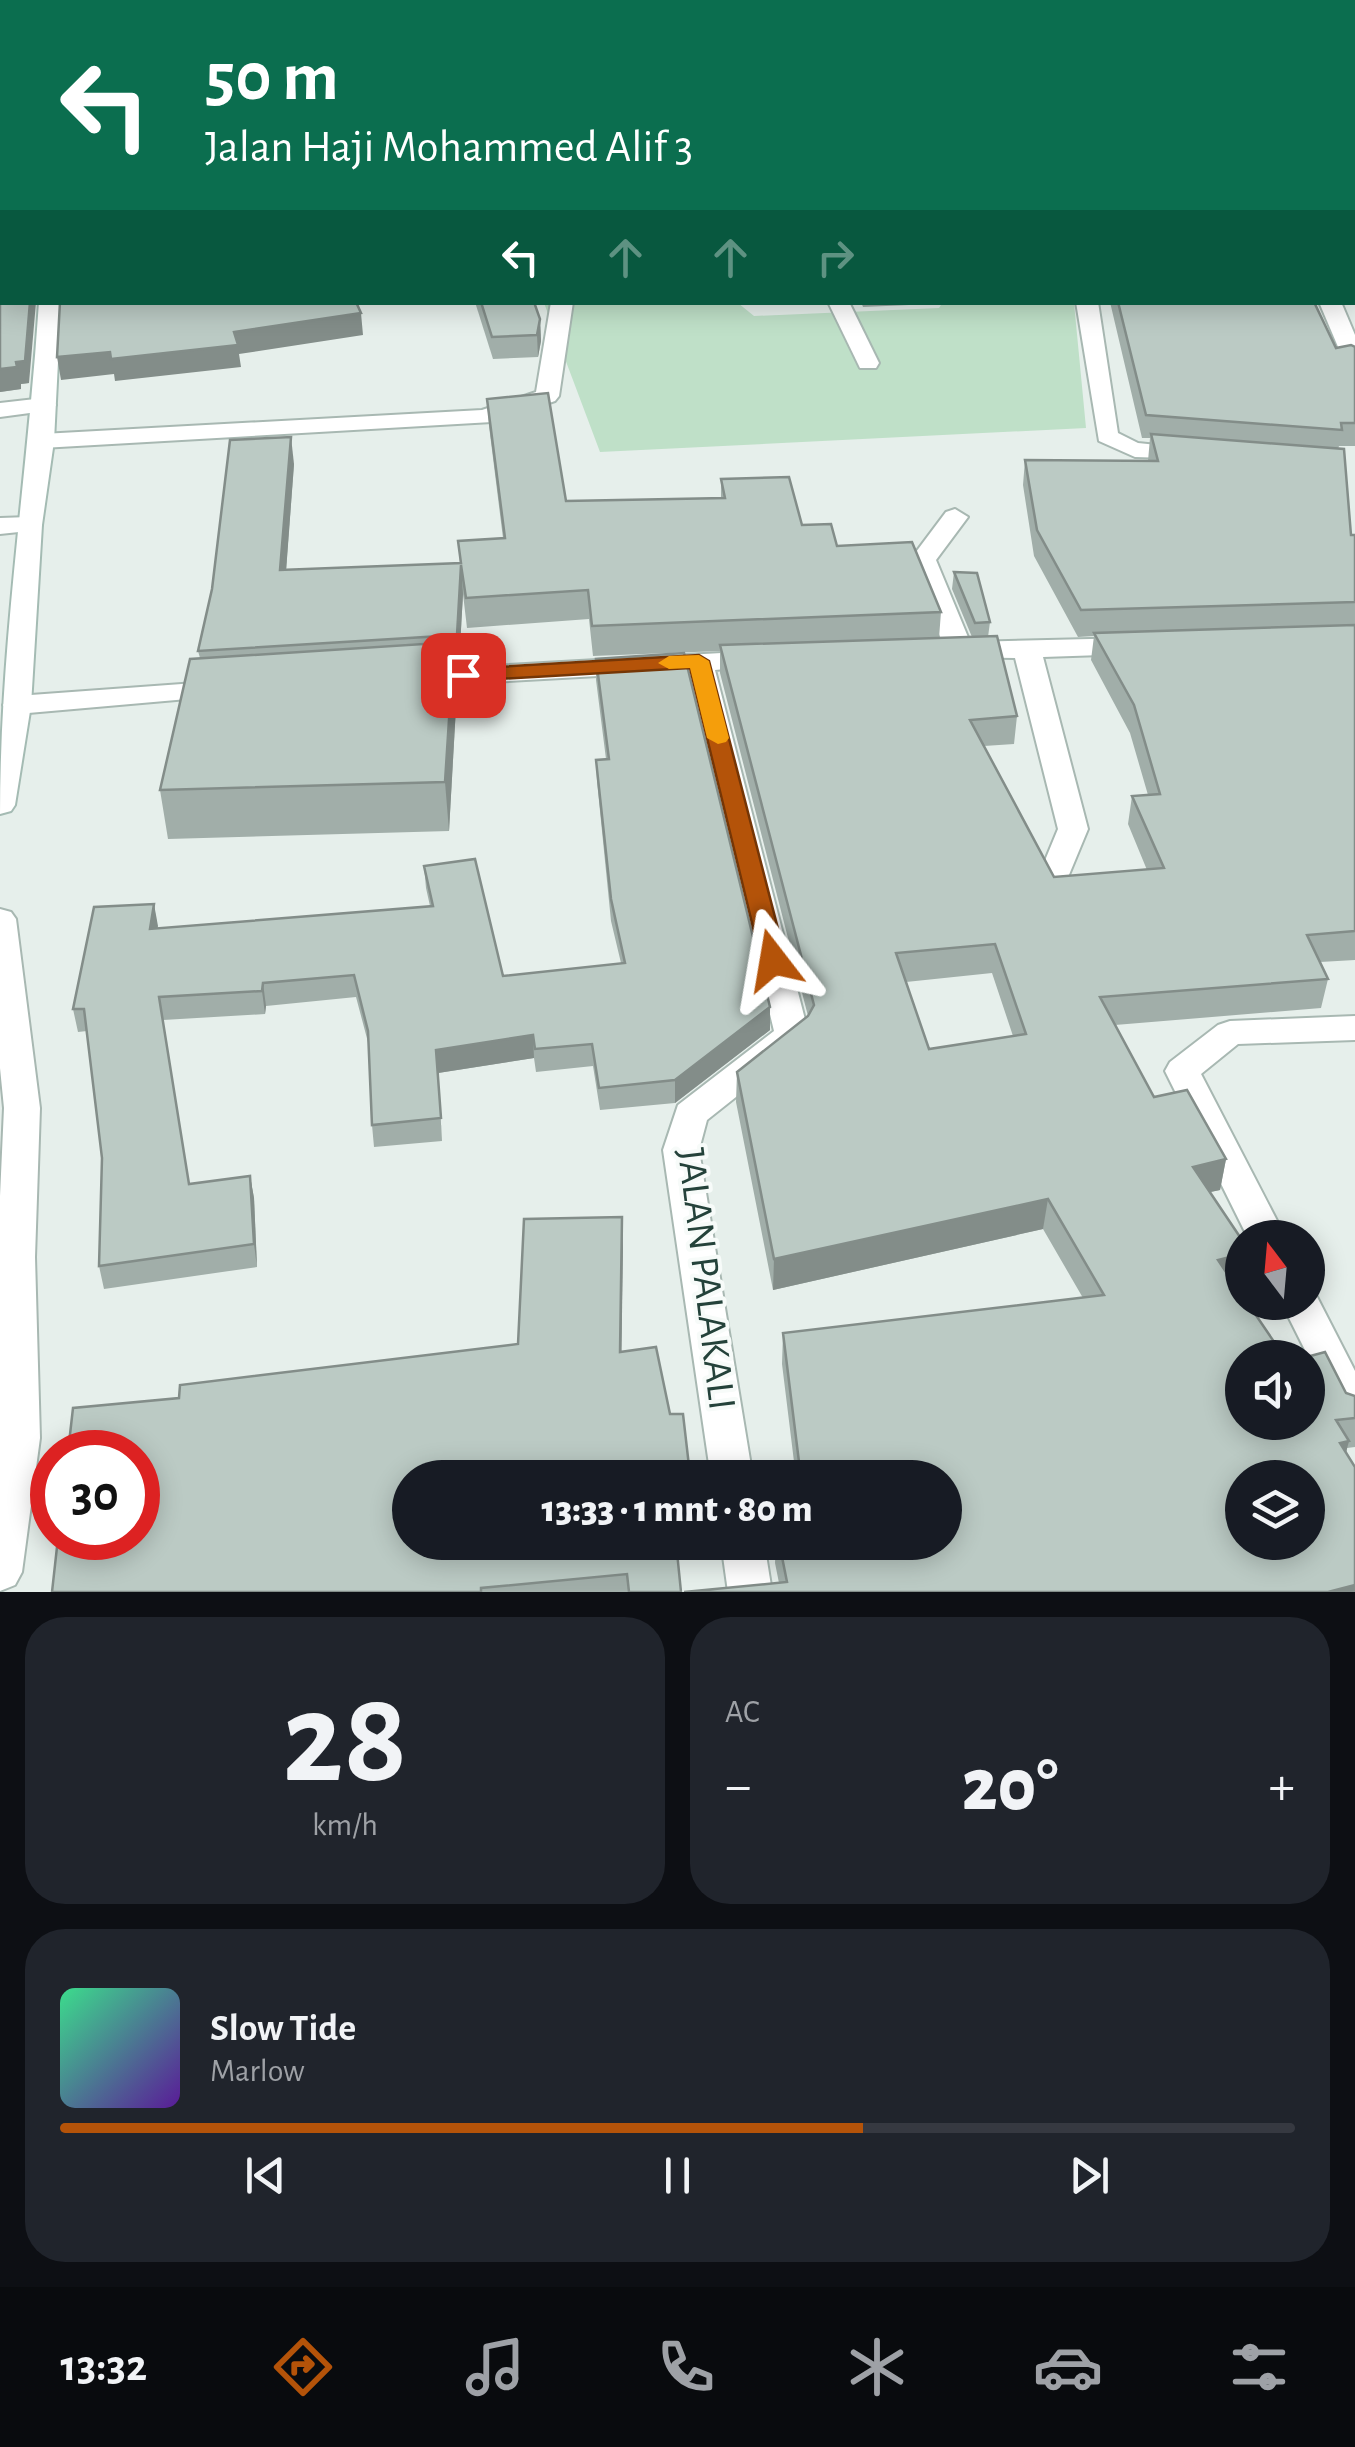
<!DOCTYPE html>
<html lang="id">
<meta charset="utf-8">
<style>
:root{--surface:#171b24;--page:#20242c;--text:#f1f3f6;--muted:#9ea1a6;--line:#363941;--accent:#b45309}
body{margin:0;font-family:"Alegreya Sans",sans-serif;background:var(--page);color:var(--text);height:100vh;display:flex;flex-direction:column;font-size:38px;white-space:nowrap}
*{box-sizing:border-box;margin:0}
p{font-size:32px;color:var(--muted)}
.icon{flex:none;width:55px;height:55px;fill:none;stroke:currentColor;stroke-width:2;stroke-linecap:round;stroke-linejoin:round}
.map{position:relative;height:1592px;overflow:hidden}
.side{display:flex;flex-direction:column;gap:25px;padding:25px;background:#0d0f14;flex:1}
.side>*{flex:none}
.hud{position:absolute;left:0px;top:0px;width:1355px;height:305px;box-shadow:0 5px 25px #0003;background:#0b6e4f;color:#fff;overflow:hidden}
.needle{width:65px;rotate:344deg}
.fabs{position:absolute;left:1225px;top:1220px;display:grid;gap:20px}
.fabs a{display:grid;place-items:center;width:100px;height:100px;border-radius:50%;background:var(--surface);box-shadow:0 5px 25px #0003;font-size:50px}
.speed{position:absolute;left:30px;top:1430px;display:flex;gap:20px;font-size:50px;font-weight:700;text-align:center}
.speed>*{display:grid;place-content:center;width:130px;height:130px;border-radius:50%;background:var(--surface);box-shadow:0 5px 25px #0003;line-height:1}
.speed .limit{border:15px solid #d22;background:#fff;color:#111}
.pin{position:absolute;display:grid;place-items:center;width:85px;height:85px;color:#fff;margin:-42px;border-radius:20px;box-shadow:0 5px 15px #0006}
.me{position:absolute;width:110px;margin:-55px;rotate:346deg;stroke-linejoin:round;filter:drop-shadow(0 0 8px #0008)}
.turn{display:flex;align-items:center;gap:35px;height:210px;padding:0 40px;font-size:45px}
.turn .icon{width:130px;height:130px;stroke-width:2.5}
.turn b{display:block;font-size:70px;line-height:85px}
.lanes{display:flex;align-items:center;height:95px;padding:0 40px;background:#0003;justify-content:center;gap:50px;direction:ltr}
.lanes .off{opacity:.35}
.big{font-size:75px;font-weight:800;line-height:1.1}
.side .widget{flex:1;display:flex;flex-direction:column;justify-content:center;gap:15px;min-width:0;padding:0 35px;border-radius:40px;background:var(--page)}
.side .dial{align-items:center;gap:0}
.dial b{font-size:130px;line-height:1}
.song{display:flex;align-items:center;gap:30px}
.cover{width:120px;height:120px;border-radius:15px;background:linear-gradient(135deg,hsl(150 70% 55%),hsl(270 70% 35%))}
.played{height:10px;border-radius:5px;background:linear-gradient(90deg,var(--accent) 65%,var(--line) 65%)}
.keys{display:flex;justify-content:space-around;direction:ltr}
.heat{display:flex;justify-content:space-between;align-items:center;font-size:55px;direction:ltr}
.side .tiles{flex:1;display:grid;gap:25px;grid-template-columns:1fr 1fr}
.widget:last-child{grid-column:span 2}
.trip{position:absolute;left:392px;top:1460px;width:570px;height:100px;border-radius:50px;background:var(--surface);box-shadow:0 5px 25px #0003;font-weight:800;line-height:100px;text-align:center}
.tab-bar{display:flex;height:160px;justify-content:space-around;align-items:center;background:#090b0e;color:var(--muted)}
.tab-bar .icon{width:70px;height:70px}
.tab-bar .on{color:var(--accent)}
.tab-bar b{font-size:45px;color:var(--text)}
.map>svg:first-child{display:block}
.green{fill:#bfe0c8}
.lines{fill:none;stroke-linecap:round;stroke-linejoin:round}
.street-casing{stroke:#a8b8b2;stroke-width:4}
.secondary-casing{stroke:#a4bbb3;stroke-width:4}
.street{fill:#fff;fill-rule:evenodd}
.secondary{fill:#fff;fill-rule:evenodd}
.wall{fill:#a1aea9;fill-rule:evenodd}
.shaded-wall{fill:#838d89}
.building{fill:#bbcac4;stroke:#838d89;stroke-width:2.5;fill-rule:evenodd}
.route{fill:#b45309;stroke:#753606;stroke-width:2.5}
.slow{fill:#f59e0b}
.labels{text-anchor:middle;dominant-baseline:central;stroke-width:8;stroke-linejoin:round;paint-order:stroke}
.street-label{font-size:40px;fill:#24423a;stroke:#f7fbf9}
</style>
<div class="map">
<svg width="1355" height="1592" viewBox="0 0 1355 1592">
<rect width="100%" height="100%" fill="#e6efeb"/>
<polygon class="green" points="943,302 1074,303 1086,428 600,452 544,303 738,303 754,316 939,308"/>
<g class="lines">
<defs>
<g id="street">
<polygon points="1352,113 1355,113 1352,124"/>
<polygon points="551,302 573,302 559,396 555,401 492,422 42,448 30,441 42,434 482,410 536,392"/>
<polygon points="828,302 849,302 879,363 876,368 860,368"/>
<polygon points="1076,302 1098,302 1118,433 1138,443 1196,449 1199,454 1196,459 1135,457 1099,441"/>
<polygon points="1319,302 1341,302 1355,335 1355,368 1344,361"/>
<polygon points="44,398 52,400 56,405 52,410 0,417 0,403"/>
<polygon points="955,509 968,517 936,560 970,642 1132,638 1146,646 1132,654 1043,657 1088,829 1066,882 1044,882 1039,875 1058,829 1015,658 948,657 910,560 946,512"/>
<polygon points="29,517 38,520 42,525 38,530 0,534 0,518"/>
<polygon points="757,651 771,659 767,665 715,670 809,1035 804,1043 707,1120 699,1150 753,1478 711,1478 663,1150 678,1105 774,1031 688,671 419,686 405,678 419,670"/>
<polygon points="223,681 237,689 233,695 17,714 7,711 3,705 7,699 17,696"/>
<polygon points="0,909 11,912 16,919 40,1108 35,1257 40,1438 22,1572 15,1585 0,1591 0,1196 4,1108 0,1068"/>
<polygon points="1355,1016 1355,1040 1238,1044 1201,1074 1286,1238 1248,1238 1165,1071 1170,1062 1218,1025 1230,1021"/>
<polygon points="1308,1289 1314,1291 1355,1371 1355,1427 1341,1422 1281,1302 1308,1302"/>
<polygon points="721,1542 764,1542 772,1592 728,1592"/>
</g>
<path id="secondary" d="M39 302H61L54 441 42 525 31 705 15 805 11 811 0 814C0 642 28 473 39 302Z"/>
</defs>
<use href="#street" class="street-casing"/>
<use href="#secondary" class="secondary-casing"/>
<use href="#street" class="street"/>
<use href="#secondary" class="secondary"/>
</g>
<g class="wall">
<polygon points="0,0 1355,0 1355,26 1352,26 1352,2 2,2 29,383 21,384 21,389 0,392"/>
<polygon points="1352,34 1355,37 1353,57 1352,57"/>
<polygon points="475,302 534,302 540,319 541,341 538,357 493,359"/>
<polygon points="861,302 932,302 932,304 863,307"/>
<path d="M1110 302H1314L1336 348 1355 347V446H1339L1338 449 1351 535H1355V960L1320 962 1328 979 1321 1008 1115 1025 1154 1097 1226 1159 1220 1190 1210 1192 1242 1240V1282L1235 1284 1242 1358 1355 1396V1447L1347 1448 1346 1453 1355 1467 779 1583 775 1563 776 1542H945V1478H796L782 1364 783 1333 1083 1298 1043 1229 773 1290 736 1102 737 1072 808 1016 720 673V651L593 656 589 619 467 628 463 594 459 664 456 665 457 689 449 831 168 839 160 790 200 658 198 651 294 464 286 570 460 563 458 541 503 538 489 426 487 399 566 501 721 498V479L837 546 941 612 939 638 972 637 952 589 954 572 990 622 988 637 1017 716 1014 744 984 746 1054 877 1147 870 1128 824 1132 796 1148 795 1130 733 1091 660 1094 636 1078 637 1034 556 1023 485 1025 460 1148 461 1150 438H1142ZM992 973 1013 1036 929 1049 906 982Z"/>
<polygon points="596,659 770,1030 675,1103 600,1110 593,1066 536,1072 534,1058 438,1073 442,1141 374,1147 372,1125 369,1046 356,997 266,1006 265,1014 163,1020 189,1184 250,1176 254,1198 257,1267 104,1289 99,1266 102,1158 87,1031 78,1032 73,1009 154,904 157,928 430,906 426,888 424,866 503,976 621,963 611,921 597,781 596,760 606,759 596,680"/>
<polygon points="622,1217 621,1352 670,1414 689,1466 689,1478 410,1478 676,1542 681,1592 52,1592 179,1398 518,1344"/>
</g>
<g class="shaded-wall">
<polygon points="30,302 36,302 29,383 21,384 21,389 0,392 0,369 16,362"/>
<polygon points="361,313 363,335 239,354 241,367 115,381 114,374 61,380 57,357"/>
<polygon points="540,319 541,341 538,357 537,335"/>
<polygon points="291,437 294,464 284,599 280,570"/>
<polygon points="461,565 463,594 459,664 457,635"/>
<polygon points="454,642 457,689 449,831 445,782"/>
<polygon points="154,904 158,926 154,951 150,929"/>
<polygon points="263,983 266,1006 265,1014 262,991"/>
<polygon points="770,1007 770,1030 675,1103 675,1080"/>
<polygon points="533,1035 534,1058 438,1073 442,1141 436,1050"/>
<polygon points="1226,1159 1220,1190 1187,1197 1193,1167"/>
<polygon points="250,1176 254,1198 257,1267 254,1244"/>
<polygon points="1048,1199 1043,1229 773,1290 774,1259"/>
<polygon points="622,1217 623,1247 621,1382 620,1352"/>
<polygon points="1242,1254 1242,1282 1212,1290 1218,1260"/>
<polygon points="1349,1441 1341,1472 1340,1443"/>
<polygon points="1355,1585 1355,1592 1328,1592"/>
</g>
<g class="building">
<polygon points="0,0 1355,0 1355,8 1352,8 1352,2 2,2 2,302 30,302 25,361 16,362 17,367 0,369 0,209 2,207 0,193 0,153 2,152 0,138"/>
<polygon points="60,302 356,302 361,313 234,332 238,345 111,359 110,352 57,357"/>
<polygon points="481,302 534,302 540,319 537,335 492,337"/>
<polygon points="1118,302 1314,302 1336,348 1351,345 1355,347 1355,423 1341,423 1342,430 1146,415"/>
<polygon points="548,393 566,501 725,498 721,479 789,477 802,525 831,524 837,546 912,542 941,612 592,626 588,590 466,598 461,565 457,635 198,651 212,589 230,440 291,437 280,570 461,563 458,541 505,538 487,399"/>
<polygon points="1151,434 1344,449 1351,535 1355,535 1355,602 1081,610 1037,530 1025,460 1158,461"/>
<polygon points="954,572 977,573 990,622 975,623"/>
<path d="M1355 625V931L1307 935 1328 979 1100 997 1154 1097 1187 1090 1226 1159 1193 1167 1242 1240V1254L1218 1260 1242 1296V1302H1247L1285 1358H1242V1422H1308V1358H1303L1325 1352 1346 1393 1355 1396V1418L1336 1420 1349 1441 1340 1443 1355 1467V1585L1328 1592H684L787 1582 779 1542H945V1478H801L783 1333 1104 1295 1048 1199 774 1259 737 1072 808 1016 814 1005 720 645 997 636 1017 716 970 720 1054 877 1164 868 1132 796 1160 794 1134 705 1094 633ZM995 944 1026 1034 929 1049 896 953ZM1242 1478H1308V1542H1242Z"/>
<polygon points="454,642 445,782 160,790 190,659"/>
<polygon points="684,653 770,1007 675,1080 599,1088 592,1044 535,1049 533,1035 436,1050 441,1118 372,1125 368,1031 354,975 263,983 262,991 159,997 189,1184 250,1176 254,1244 99,1266 102,1158 84,1009 73,1009 94,907 154,904 150,929 433,906 424,866 475,859 503,976 625,963 611,899 596,760 609,759 596,659"/>
<polygon points="622,1217 620,1352 656,1347 670,1414 683,1414 689,1466 669,1467 670,1478 410,1478 410,1542 676,1542 681,1592 629,1592 627,1574 481,1588 481,1592 52,1592 58,1538 138,1538 138,1452 68,1452 73,1408 179,1398 180,1385 518,1344 524,1219"/>
</g>
<polygon class="route" points="699,655 709,661 786,960 773,968 761,960 690,668 463,681 452,675 463,669"/>
<polygon class="slow" points="699,655 709,661 729,738 726,742 718,744 707,738 690,668 669,669 658,663 669,656"/>
<g class="labels">
<g class="street-label">
<text transform="translate(706 1279) rotate(83)">JALAN PALAKALI</text>
</g>
</g>
</svg>
<div class="fabs">
<a><svg class="needle" viewBox="-14 -14 28 28"><path d="M0-13l5 13h-10z" fill="#e53935"/><path d="M0 13l5-13h-10z" fill="#9ea1a6"/></svg></a>
<a><svg class="icon" aria-label="sound" viewBox="0 0 24 24"><path d="M4 9h4l5-4v14l-5-4H4zM17 9q2 3 0 6"/></svg></a>
<a><svg class="icon" aria-label="layers" viewBox="0 0 24 24"><path d="M12 4l9 5-9 5-9-5zM3 14l9 5 9-5"/></svg></a>
</div>
<div class="speed"><div class="limit">30</div></div>
<div class="pin" style="left:463px;top:675px;background:#d93025"><svg class="icon" aria-label="arrive" viewBox="0 0 24 24"><path d="M6 21V4h12l-3 4 3 4H6"/></svg></div>
<svg class="me" style="left:773px;top:960px" viewBox="-20 -20 40 40"><path d="M0-17L14 15 0 8-14 15z" fill="#b45309" stroke="#fff" stroke-width="4"/></svg>
<div class="trip">13:33 · 1 mnt · 80 m</div>
<div class="hud">
<div class="turn"><svg class="icon" aria-label="left" viewBox="0 0 24 24"><path d="M17 20v-9H6M10 6l-5 5 5 5"/></svg><div><b>50 m</b>Jalan Haji Mohammed Alif 3</div></div>
<div class="lanes"><svg class="icon" aria-label="left" viewBox="0 0 24 24"><path d="M17 20v-9H6M10 6l-5 5 5 5"/></svg><svg class="icon off" aria-label="ahead" viewBox="0 0 24 24"><path d="M12 20V5M6 11l6-6 6 6"/></svg><svg class="icon off" aria-label="ahead" viewBox="0 0 24 24"><path d="M12 20V5M6 11l6-6 6 6"/></svg><svg class="icon off" aria-label="right" viewBox="0 0 24 24"><path d="M7 20v-9h11M14 6l5 5-5 5"/></svg></div>
</div>
</div>
<section class="side">
<div class="tiles">
<div class="widget dial"><b>28</b><p>km/h</p></div>
<div class="widget"><p>AC</p>
<div class="heat"><a>−</a><b class="big">20°</b><a>+</a></div>
</div>
<div class="widget">
<div class="song"><i class="cover"></i><div><b>Slow Tide</b><p>Marlow</p></div></div>
<div class="played"></div>
<div class="keys"><svg class="icon" aria-label="previous" viewBox="0 0 24 24"><path d="M18 5L8 12l10 7zM5 5v14"/></svg><svg class="icon" aria-label="pause" viewBox="0 0 24 24"><path d="M8 5v14M16 5v14"/></svg><svg class="icon" aria-label="next" viewBox="0 0 24 24"><path d="M6 5l10 7-10 7zM19 5v14"/></svg></div>
</div>
</div>
</section>
<nav class="tab-bar">
<b>13:32</b>
<svg class="icon on" aria-label="directions" viewBox="0 0 24 24"><path d="M12 3l9 9-9 9-9-9zM9 14v-3h6M13 9l2 2-2 2"/></svg>
<svg class="icon" aria-label="music" viewBox="0 0 24 24"><path d="M9 18V5l10-2v13"/><circle cx="6" cy="18" r="3"/><circle cx="16" cy="16" r="3"/></svg>
<svg class="icon" aria-label="phone" viewBox="0 0 24 24"><path d="M5 4h4l2 5-3 2q2 4 5 5l2-3 5 2v4C11 20 4 13 5 4z"/></svg>
<svg class="icon" aria-label="climate" viewBox="0 0 24 24"><path d="M12 3v18M4 7l16 10M4 17L20 7"/></svg>
<svg class="icon" aria-label="car" viewBox="0 0 24 24"><path d="M5 17H2v-5l4-1 3-4h7l3 4 3 1v5h-3M9 17h6M6 11h13"/><circle cx="7" cy="17" r="2"/><circle cx="17" cy="17" r="2"/></svg>
<svg class="icon" aria-label="filters" viewBox="0 0 24 24"><path d="M4 7h16M4 17h16"/><circle cx="9" cy="7" r="2"/><circle cx="15" cy="17" r="2"/></svg>
</nav>
